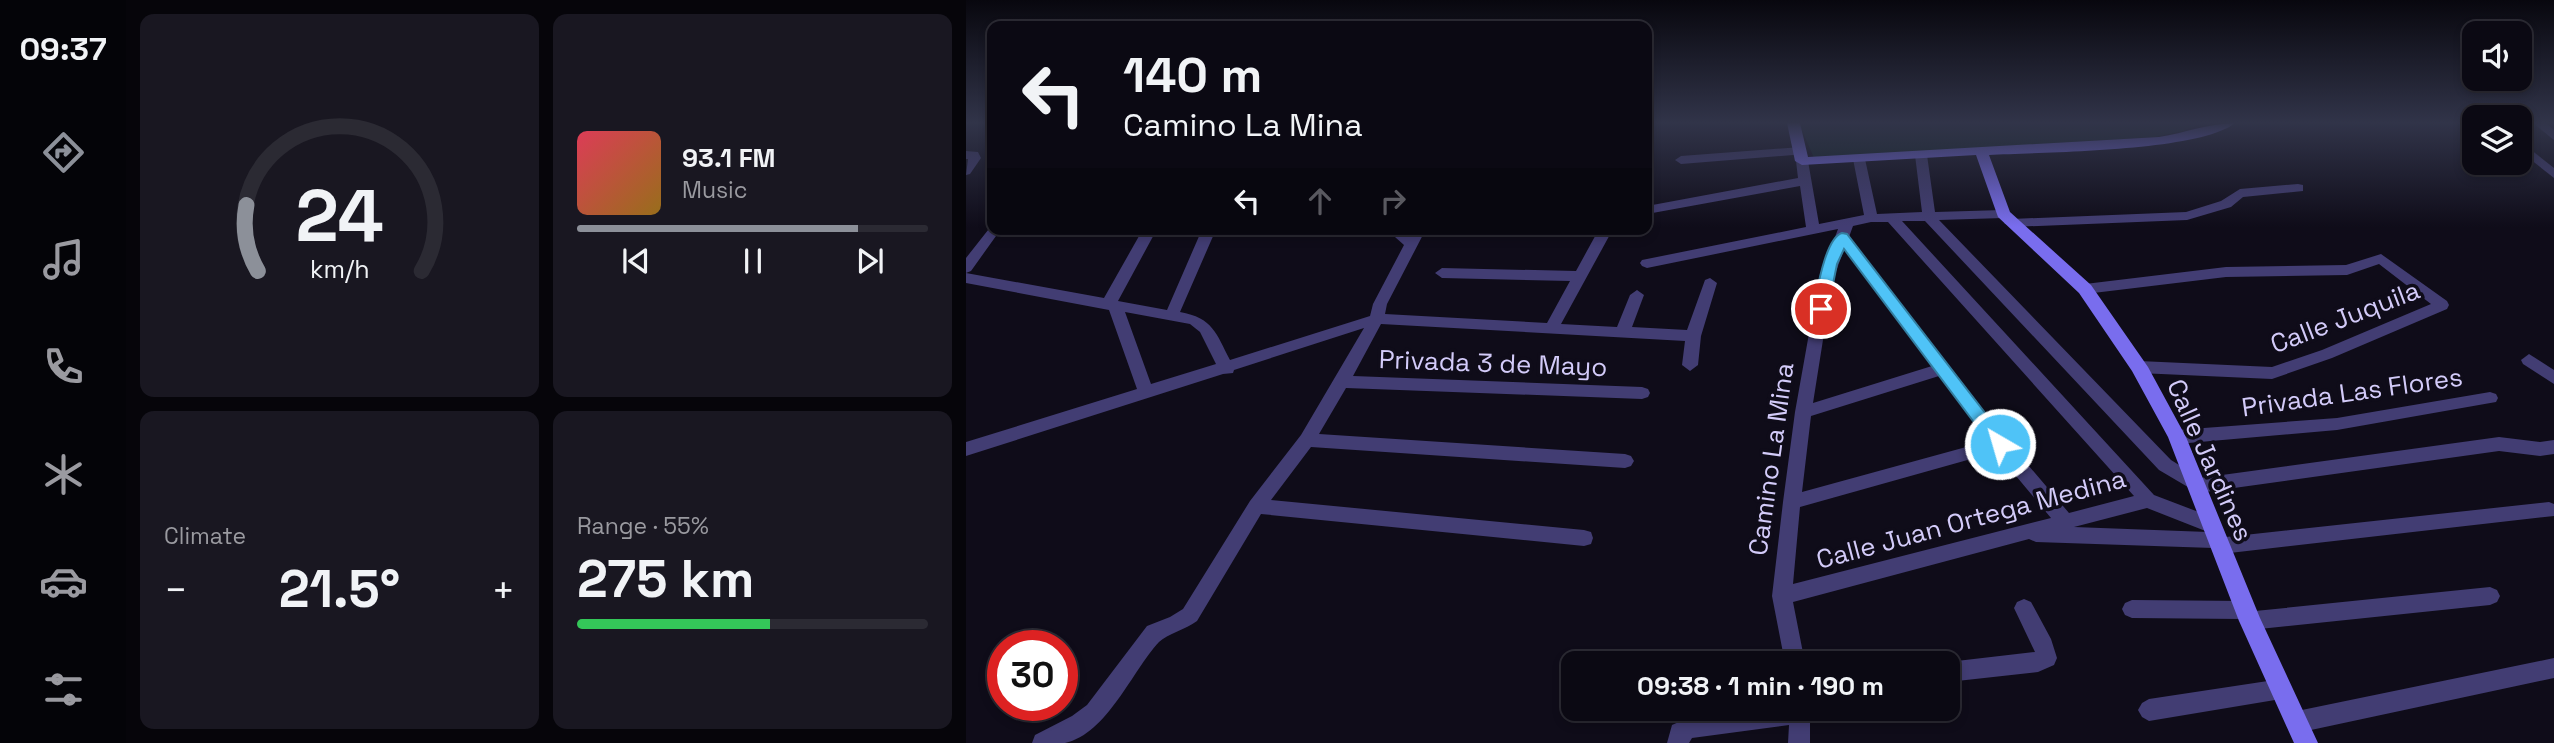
<!DOCTYPE html>
<meta charset="utf-8">
<style>
:root{--surface:#0b0913;--page:#191721;--text:#f1f3f6;--muted:#9a9aa0;--line:#2b2a33;--accent:#8c9099}
body{margin:0;font-family:"Space Grotesk",sans-serif;background:var(--page);color:var(--text);height:100vh;display:flex;flex-direction:column;font-size:26px;white-space:nowrap}
*{box-sizing:border-box;margin:0}
p{font-size:23px;color:var(--muted)}
.icon{flex:none;width:38px;height:38px;fill:none;stroke:currentColor;stroke-width:2;stroke-linecap:round;stroke-linejoin:round}
.map{position:relative;flex:1;overflow:hidden}
.details{display:flex;flex-direction:column;gap:14px;padding:14px;background:#06050a;width:840px}
.details>*{flex:none}
.banner{position:absolute;left:21px;top:21px;width:665px;height:214px;border-radius:14px;box-shadow:0 4px 10px #0003,0 0 0 2px var(--line);background:#0b0913;color:var(--text);overflow:hidden}
.controls{position:absolute;left:1496px;top:21px;display:grid;gap:14px}
.controls a{display:grid;place-items:center;width:70px;height:70px;border-radius:14px;background:var(--surface);box-shadow:0 4px 10px #0003,0 0 0 2px var(--line);font-size:35px}
.speed{position:absolute;left:21px;top:630px;display:flex;gap:14px;font-size:35px;font-weight:700;text-align:center}
.speed>*{display:grid;place-content:center;width:91px;height:91px;border-radius:50%;background:var(--surface);box-shadow:0 4px 10px #0003,0 0 0 2px var(--line);line-height:1}
.speed .limit{border:10px solid #d22;background:#fff;color:#111}
.pin{position:absolute;display:grid;place-items:center;width:60px;height:60px;color:#fff;margin:-30px;border:4px solid #fff;border-radius:50%;box-shadow:0 2px 7px #0007}
.me{position:absolute;width:77px;margin:-38px;rotate:322deg;stroke-linejoin:round;filter:drop-shadow(0 0 5px #0008)}
.turn{display:flex;align-items:center;gap:24px;height:147px;padding:0 21px;font-size:32px}
.turn .icon{width:91px;height:91px;stroke-width:2.5}
.turn b{display:block;font-size:49px;line-height:60px}
.lanes{display:flex;align-items:center;height:66px;padding:0 21px;background:#0003;justify-content:center;gap:35px;direction:ltr}
.lanes .off{opacity:.35}
.big{font-size:52px;font-weight:800;line-height:1.1}
.details .widget{flex:1;display:flex;flex-direction:column;justify-content:center;gap:10px;min-width:0;padding:0 24px;border-radius:14px;background:var(--page)}
.details .dial{align-items:center;gap:0}
.dial svg{height:182px;overflow:visible;fill:none;stroke:var(--line);stroke-width:7;stroke-linecap:round;text-anchor:middle}
.dial text{fill:var(--text);stroke:none}
.song{display:flex;align-items:center;gap:21px}
.cover{width:84px;height:84px;border-radius:10px;background:linear-gradient(135deg,hsl(350 70% 55%),hsl(40 70% 35%))}
.played{height:7px;border-radius:4px;background:linear-gradient(90deg,var(--accent) 80%,var(--line) 80%)}
.keys{display:flex;justify-content:space-around;direction:ltr}
.heat{display:flex;justify-content:space-between;align-items:center;font-size:38px;direction:ltr}
.charge{height:10px;border-radius:5px;background:linear-gradient(90deg,#34c759 55%,var(--line) 0)}
.details .tiles{flex:1;display:grid;gap:14px;grid-template-columns:repeat(2,1fr)}
.trip{position:absolute;left:595px;top:651px;width:399px;height:70px;border-radius:14px;background:var(--surface);box-shadow:0 4px 10px #0003,0 0 0 2px var(--line);font-weight:800;line-height:70px;text-align:center}
main{display:flex;flex:1;min-height:0}
.tabs{display:flex;flex-direction:column;width:126px;justify-content:space-around;align-items:center;background:#040408;color:var(--muted)}
.tabs .icon{width:49px;height:49px}
.tabs .current{color:var(--accent)}
.tabs b{font-size:32px;color:var(--text)}
.map>svg:first-child{display:block}
.green{fill:#102223}
.lines{fill:none;stroke-linecap:round;stroke-linejoin:round}
.street{fill:#423d73;fill-rule:evenodd}
.secondary{fill:#796dee;fill-rule:evenodd}
.route{fill:#4fc3f7;stroke:#337fa1;stroke-width:2}
.labels{text-anchor:middle;dominant-baseline:central;stroke-width:7;stroke-linejoin:round;paint-order:stroke}
.street-label{font-size:26px;fill:#d3cbf9;stroke:#0f0c19}
</style>
<main>
<nav class="tabs">
<b>09:37</b>
<svg class="icon current" aria-label="directions" viewBox="0 0 24 24"><path d="M12 3l9 9-9 9-9-9zM9 14v-3h6M13 9l2 2-2 2"/></svg>
<svg class="icon" aria-label="music" viewBox="0 0 24 24"><path d="M9 18V5l10-2v13"/><circle cx="6" cy="18" r="3"/><circle cx="16" cy="16" r="3"/></svg>
<svg class="icon" aria-label="phone" viewBox="0 0 24 24"><path d="M5 4h4l2 5-3 2q2 4 5 5l2-3 5 2v4C11 20 4 13 5 4z"/></svg>
<svg class="icon" aria-label="climate" viewBox="0 0 24 24"><path d="M12 3v18M4 7l16 10M4 17L20 7"/></svg>
<svg class="icon" aria-label="car" viewBox="0 0 24 24"><path d="M5 17H2v-5l4-1 3-4h7l3 4 3 1v5h-3M9 17h6M6 11h13"/><circle cx="7" cy="17" r="2"/><circle cx="17" cy="17" r="2"/></svg>
<svg class="icon" aria-label="filters" viewBox="0 0 24 24"><path d="M4 7h16M4 17h16"/><circle cx="9" cy="7" r="2"/><circle cx="15" cy="17" r="2"/></svg>
</nav>
<section class="details">
<div class="tiles">
<div class="widget dial"><svg viewBox="0 0 100 80">
<path d="M14 69A42 42 0 1 1 86 69"/>
<path d="M14 69A42 42 0 0 1 9 40" stroke="#8c9099"/>
<text x="50" y="56" font-size="32" font-weight="700">24</text>
<text x="50" y="72" font-size="11">km/h</text>
</svg></div>
<div class="widget">
<div class="song"><i class="cover"></i><div><b>93.1 FM</b><p>Music</p></div></div>
<div class="played"></div>
<div class="keys"><svg class="icon" aria-label="previous" viewBox="0 0 24 24"><path d="M18 5L8 12l10 7zM5 5v14"/></svg><svg class="icon" aria-label="pause" viewBox="0 0 24 24"><path d="M8 5v14M16 5v14"/></svg><svg class="icon" aria-label="next" viewBox="0 0 24 24"><path d="M6 5l10 7-10 7zM19 5v14"/></svg></div>
</div>
<div class="widget"><p>Climate</p>
<div class="heat"><a>−</a><b class="big">21.5°</b><a>+</a></div>
</div>
<div class="widget"><p>Range · 55%</p><b class="big">275 km</b><div class="charge"></div></div>
</div>
</section>
<div class="map">
<svg width="1588" height="743" viewBox="0 0 1588 743">
<rect width="100%" height="100%" fill="#0f0c19"/>
<polygon class="green" points="833,123 1237,123 1217,131 1189,137 848,158"/>
<g class="lines">
<g class="street">
<polygon points="1567,123 1580,123 1588,130 1588,140"/>
<polygon points="1554,141 1588,168 1588,178 1554,151"/>
<polygon points="835,147 839,148 839,154 715,164 709,160 715,156"/>
<polygon points="0,151 12,152 15,158 4,174 0,175 2,159 0,159"/>
<path d="M955 151 961 155 969 212 1037 210 1044 214 1037 218 973 220 1205 460 1234 478 1533 437 1574 442 1588 440V454L1574 456 1533 451 1232 493 1193 470 959 221H936L1188 495 1251 519 1254 525 1248 532 1259 534 1260 537 1583 502 1588 504V516L1255 554 1248 552 1247 548 1070 542 1063 539 827 602 839 663H819L806 596 817 502 829 412 852 283 872 229 681 268 676 266 674 263 676 260 840 227 834 186 681 214V206L832 178 830 161 836 157 842 161 853 224 898 215 887 159 893 155 899 159 911 214 956 212 949 155ZM905 222H922L1168 496 1103 513 1040 439 883 237 887 226ZM878 249 966 366 847 403 866 283ZM973 376 1022 441 836 492 845 416ZM1030 452 1085 518 827 584 834 507ZM1181 508 1242 532 1108 527Z"/>
<polygon points="1332,184 1337,185 1337,191 1277,197 1265,207 1221,220 1045,227 1038,223 1045,219 1220,212 1255,201 1274,189"/>
<polygon points="26,225 26,229 35,229 5,271 0,273 0,258"/>
<path d="M177 229H191L152 301 201 310 234 234 241 230 246 231 248 234 214 312C247 318 250 333 264 360L404 316 407 304 438 245 420 229H436L443 235 446 229H460L421 304 419 314 581 323 604 281 476 278 469 273 476 268 610 271 633 229H647L595 324 651 327 664 295 671 290 678 295 666 327 721 330 739 280 744 278 751 283 735 336 732 365 724 371 716 365 719 341 415 324 387 376 676 387 682 389 684 393 682 397 676 399 380 388 353 434 659 454 665 456 668 461 665 466 659 468 345 447 305 500 618 530 625 532 627 538 625 544 618 546 295 514 231 621C221 629 201 634 193 642 166 671 141 734 99 743 89 743 76 743 66 743L69 735 106 716 121 705 181 626 204 617 217 609 284 501 335 435 398 328 268 370 267 373 257 374 0 456V442L171 389 143 310 0 283V273L138 298ZM159 312 224 324 234 332 250 364 185 384Z"/>
<polygon points="1415,254 1481,301 1483,305 1481,309 1366,358 1306,379 1173,373 1165,367 1173,361 1306,367 1356,350 1465,304 1413,264 1381,275 1260,277 1119,294 1112,289 1119,284 1260,267 1380,265"/>
<polygon points="1563,354 1588,370 1588,384 1557,364 1555,360"/>
<polygon points="1524,392 1530,394 1532,398 1530,402 1371,430 1211,444 1205,442 1203,437 1205,432 1211,430 1371,418"/>
<polygon points="1524,587 1531,590 1534,596 1531,602 1524,605 1284,630 1277,628 1275,619 1166,618 1159,615 1156,609 1159,603 1166,600 1280,601 1287,604 1289,611"/>
<polygon points="1058,599 1065,602 1085,639 1091,658 1088,665 1072,672 982,682 982,663 979,663 982,662 1069,652 1048,608 1051,602"/>
<polygon points="1588,658 1588,678 1331,733 1323,730 1320,722 1323,714 1331,711"/>
<polygon points="1315,679 1322,682 1325,689 1322,696 1315,699 1183,721 1176,717 1172,710 1176,703 1183,699"/>
<polygon points="787,709 844,709 844,743 822,743 823,725 726,738 723,743 701,743 706,725 724,717"/>
</g>
<path class="secondary" d="M821 123H834L842 157 1193 137C1219 133 1243 123 1269 123 1233 152 1076 152 1023 155L1044 212 1125 285 1182 367 1220 437 1294 618 1352 743H1328L1273 621 1202 437 1166 371 1113 293 1032 217 1010 155 836 165 829 161Z"/>
</g>
<linearGradient id="sky" x2="0" y2="1"><stop stop-color="#08070e"/><stop offset="0.54" stop-color="#313449"/><stop offset="1" stop-color="#313449" stop-opacity="0"/></linearGradient>
<rect width="1588" height="227" fill="url(#sky)"/>
<path class="route" d="M876 233 881 234 1040 440 1042 444 1040 449H1028L878 249 871 264 862 309 860 313H849L847 309C851 292 859 238 876 233Z"/>
<g class="labels">
<g class="street-label">
<text transform="translate(1379 317) rotate(-21)">Calle Juquila</text>
<text transform="translate(527 363) rotate(2)">Privada 3 de Mayo</text>
<text transform="translate(1386 392) rotate(-8)">Privada Las Flores</text>
<text transform="translate(805 459) rotate(-82)">Camino La Mina</text>
<text transform="translate(1244 460) rotate(66)">Calle Jardines</text>
<text transform="translate(1005 519) rotate(-15)">Calle Juan Ortega Medina</text>
</g>
</g>
</svg>
<div class="controls">
<a><svg class="icon" aria-label="sound" viewBox="0 0 24 24"><path d="M4 9h4l5-4v14l-5-4H4zM17 9q2 3 0 6"/></svg></a>
<a><svg class="icon" aria-label="layers" viewBox="0 0 24 24"><path d="M12 4l9 5-9 5-9-5zM3 14l9 5 9-5"/></svg></a>
</div>
<div class="speed"><div class="limit">30</div></div>
<div class="pin" style="left:855px;top:309px;background:#d93025"><svg class="icon" aria-label="arrive" viewBox="0 0 24 24"><path d="M6 21V4h12l-3 4 3 4H6"/></svg></div>
<svg class="me" style="left:1034px;top:444px" viewBox="-20 -20 40 40"><circle r="17" fill="#4fc3f7" stroke="#fff" stroke-width="3"/><path d="M0-11L8 9 0 5-8 9z" fill="#fff"/></svg>
<div class="trip">09:38 · 1 min · 190 m</div>
<div class="banner">
<div class="turn"><svg class="icon" aria-label="left" viewBox="0 0 24 24"><path d="M17 20v-9H6M10 6l-5 5 5 5"/></svg><div><b>140 m</b>Camino La Mina</div></div>
<div class="lanes"><svg class="icon" aria-label="left" viewBox="0 0 24 24"><path d="M17 20v-9H6M10 6l-5 5 5 5"/></svg><svg class="icon off" aria-label="ahead" viewBox="0 0 24 24"><path d="M12 20V5M6 11l6-6 6 6"/></svg><svg class="icon off" aria-label="right" viewBox="0 0 24 24"><path d="M7 20v-9h11M14 6l5 5-5 5"/></svg></div>
</div>
</div>
</main>
